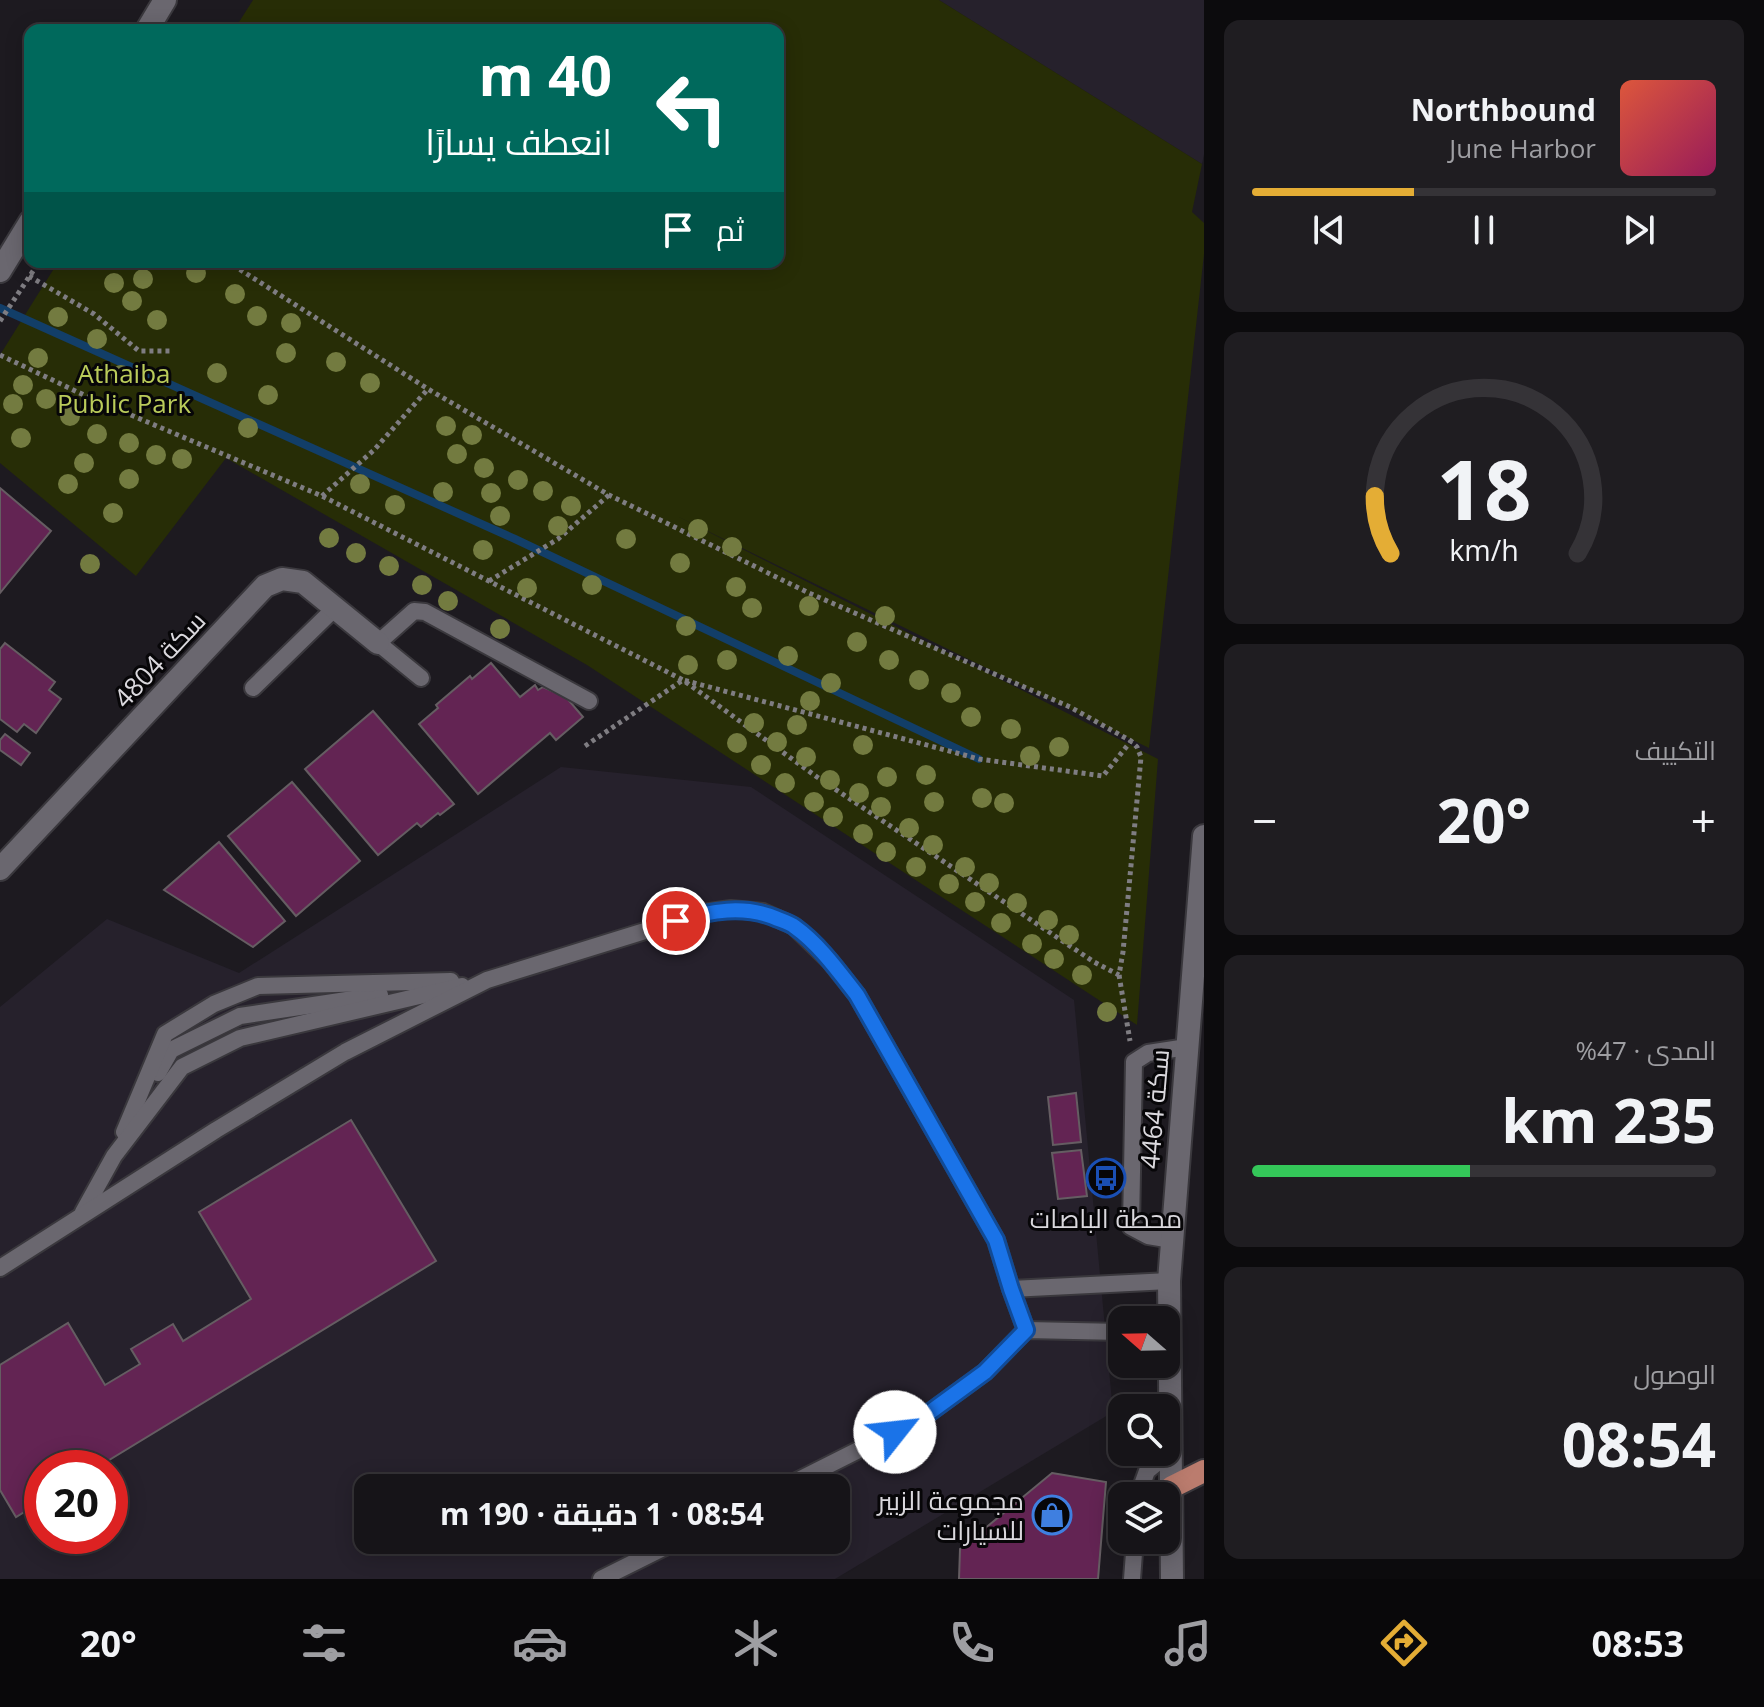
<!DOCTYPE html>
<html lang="ar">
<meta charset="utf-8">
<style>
:root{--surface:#161418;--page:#1f1d21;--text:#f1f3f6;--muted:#9e9ea2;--line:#353337;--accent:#e4ad35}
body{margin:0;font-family:"Open Sans",Cairo,sans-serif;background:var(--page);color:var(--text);direction:rtl;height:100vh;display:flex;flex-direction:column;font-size:30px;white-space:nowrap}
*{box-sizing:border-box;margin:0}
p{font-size:26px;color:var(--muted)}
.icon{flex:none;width:44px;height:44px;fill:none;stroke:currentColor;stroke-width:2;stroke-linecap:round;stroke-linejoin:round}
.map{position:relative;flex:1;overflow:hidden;direction:ltr}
.drawer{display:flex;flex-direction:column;gap:20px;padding:20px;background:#0c0b0d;width:560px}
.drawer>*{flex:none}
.top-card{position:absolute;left:24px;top:24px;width:760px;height:244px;border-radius:16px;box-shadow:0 4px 20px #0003,0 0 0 2px var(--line);direction:rtl;background:#00695c;color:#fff;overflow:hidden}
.needle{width:52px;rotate:290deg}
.fabs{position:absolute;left:1108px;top:1306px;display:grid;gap:16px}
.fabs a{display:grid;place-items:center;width:72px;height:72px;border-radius:16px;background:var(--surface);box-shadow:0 4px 20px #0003,0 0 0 2px var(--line);font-size:40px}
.speed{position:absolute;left:24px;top:1450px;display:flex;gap:16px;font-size:40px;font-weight:700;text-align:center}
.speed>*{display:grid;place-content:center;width:104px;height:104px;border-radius:50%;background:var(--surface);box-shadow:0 4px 20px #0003,0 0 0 2px var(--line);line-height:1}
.speed .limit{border:12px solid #d22;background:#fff;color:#111}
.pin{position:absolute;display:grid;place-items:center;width:68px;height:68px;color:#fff;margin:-34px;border:4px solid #fff;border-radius:50%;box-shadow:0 2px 8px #0007}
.me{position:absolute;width:88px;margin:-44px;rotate:61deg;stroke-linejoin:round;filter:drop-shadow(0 0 6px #0008)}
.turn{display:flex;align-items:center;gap:28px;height:168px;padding:0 40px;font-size:36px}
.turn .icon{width:104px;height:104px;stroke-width:2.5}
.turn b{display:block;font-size:56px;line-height:68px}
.then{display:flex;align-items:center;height:76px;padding:0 40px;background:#0003;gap:16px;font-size:30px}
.big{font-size:60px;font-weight:700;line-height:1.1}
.drawer .card{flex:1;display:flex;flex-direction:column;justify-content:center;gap:12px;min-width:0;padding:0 28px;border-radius:16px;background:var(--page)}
.drawer .dial{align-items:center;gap:0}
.dial svg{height:208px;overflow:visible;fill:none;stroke:var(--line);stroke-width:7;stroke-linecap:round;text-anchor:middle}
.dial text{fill:var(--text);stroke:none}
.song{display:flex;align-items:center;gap:24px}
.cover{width:96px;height:96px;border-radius:12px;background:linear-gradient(135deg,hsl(10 70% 55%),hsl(330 70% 35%))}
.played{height:8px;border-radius:4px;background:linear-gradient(90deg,var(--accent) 35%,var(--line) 35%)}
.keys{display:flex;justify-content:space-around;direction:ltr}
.heat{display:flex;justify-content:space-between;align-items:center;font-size:44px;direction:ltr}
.charge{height:12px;border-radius:6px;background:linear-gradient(90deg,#34c759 47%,var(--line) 0)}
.trip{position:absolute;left:354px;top:1474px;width:496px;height:80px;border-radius:16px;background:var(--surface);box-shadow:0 4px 20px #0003,0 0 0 2px var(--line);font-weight:700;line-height:80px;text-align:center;direction:rtl}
.menu{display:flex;height:128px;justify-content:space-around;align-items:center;background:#09080a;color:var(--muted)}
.menu .icon{width:56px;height:56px}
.menu .on{color:var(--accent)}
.menu b{font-size:36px;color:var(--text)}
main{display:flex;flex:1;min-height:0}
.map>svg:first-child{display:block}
.built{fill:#26212c;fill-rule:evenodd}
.green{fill:#272d06}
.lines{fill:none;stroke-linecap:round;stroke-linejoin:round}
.stream{stroke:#123e68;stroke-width:8}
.building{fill:#632453;stroke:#655d62;stroke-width:2}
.service-casing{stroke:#3a383d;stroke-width:20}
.minor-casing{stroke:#3a383d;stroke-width:26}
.tertiary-casing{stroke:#3a383d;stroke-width:26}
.trunk-casing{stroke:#3a383d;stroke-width:26}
.path{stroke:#7f7d82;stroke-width:5;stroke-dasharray:4 4;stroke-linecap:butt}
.service{stroke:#6a676f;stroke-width:16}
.minor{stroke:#6a676f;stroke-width:22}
.tertiary{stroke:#6a676f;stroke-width:22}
.trunk{stroke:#bb7c6e;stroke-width:22}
.tree{fill:#737b40}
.route-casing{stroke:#114b97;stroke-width:20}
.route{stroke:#1a73e8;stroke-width:14}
.labels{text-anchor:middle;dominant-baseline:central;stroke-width:6;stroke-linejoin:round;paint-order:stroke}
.park-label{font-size:26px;fill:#bacb5a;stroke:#070608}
.street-label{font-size:26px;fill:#dad8dd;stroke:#070608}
.poi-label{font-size:26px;fill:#dad8dd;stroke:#070608}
</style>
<main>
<section class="drawer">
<div class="card">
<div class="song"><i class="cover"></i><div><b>Northbound</b><p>June Harbor</p></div></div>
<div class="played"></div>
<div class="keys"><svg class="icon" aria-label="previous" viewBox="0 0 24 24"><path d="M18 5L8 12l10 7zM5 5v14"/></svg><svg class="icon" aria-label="pause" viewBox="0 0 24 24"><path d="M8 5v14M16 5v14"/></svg><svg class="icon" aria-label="next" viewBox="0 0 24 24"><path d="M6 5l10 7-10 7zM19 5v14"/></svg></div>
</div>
<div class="card dial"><svg viewBox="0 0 100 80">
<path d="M14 69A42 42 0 1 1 86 69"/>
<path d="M14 69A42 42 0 0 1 8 47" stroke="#e4ad35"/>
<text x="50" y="56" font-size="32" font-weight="700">18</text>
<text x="50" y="72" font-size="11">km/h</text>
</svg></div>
<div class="card"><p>التكييف</p>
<div class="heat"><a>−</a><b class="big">20°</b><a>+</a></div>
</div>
<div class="card"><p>المدى · 47%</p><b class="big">235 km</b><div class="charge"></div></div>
<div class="card"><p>الوصول</p><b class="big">08:54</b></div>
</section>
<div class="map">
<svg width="1204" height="1579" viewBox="0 0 1204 1579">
<rect width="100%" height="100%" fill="#1d1a20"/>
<g class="built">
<polygon points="939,0 1204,0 1204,154 1202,164"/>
<path d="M561 767 751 787 1074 1000 1113 1412 835 1579H0V1007L107 919 239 973ZM42 1468H110V1536H42ZM368 1488H836V1540H368Z"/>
</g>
<polygon class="green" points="253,0 939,0 1202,164 1192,212 1204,223 1204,254 1149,748 677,516 1158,759 1137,1025 587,665 226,458 136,576 0,463 0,355 58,262 778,262 778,30 234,30"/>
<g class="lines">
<polyline class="stream" points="0,308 515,539 979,759"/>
</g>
<g class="building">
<polygon points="0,488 51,531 0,593"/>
<polygon points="5,643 55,682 49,690 61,699 36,733 24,724 17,732 0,719 0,649"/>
<polygon points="491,663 520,697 535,685 538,690 543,687 566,697 583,717 556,740 550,733 478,794 419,724 438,708 436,705 470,676 472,679"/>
<polygon points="373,711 454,804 440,815 438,813 421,827 417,823 378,855 305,769"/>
<polygon points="5,734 30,753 21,765 0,750 0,740"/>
<polygon points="292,782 360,861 296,916 228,836"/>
<polygon points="219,842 285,921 253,947 164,890"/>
<polygon points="1076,1093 1081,1142 1053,1145 1048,1097"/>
<polygon points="351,1120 436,1261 96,1468 42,1468 42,1501 16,1517 0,1490 0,1365 68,1323 105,1385 140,1364 131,1349 173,1324 183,1341 251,1299 199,1212"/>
<polygon points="1081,1150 1087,1196 1058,1199 1052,1153"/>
<polygon points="1052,1473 1106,1482 1098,1579 959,1579 960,1549"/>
</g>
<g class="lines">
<defs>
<g id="service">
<polyline points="421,678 378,643 414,611 425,612 589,701"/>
<polyline points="253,688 335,608"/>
<polyline points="158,1073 171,1050 240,1016 380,995"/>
<polyline points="124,1132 165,1034 214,1004 258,986 451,981"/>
<polyline points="83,1212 114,1156 182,1067 240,1038 462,986"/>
<polyline points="1172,1240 1148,1236 1131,1227 1134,1062 1148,1053 1187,1047"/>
<polyline points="0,1268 216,1130 345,1052 487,980 703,913 731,909 763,912 794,926 830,961 857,995 996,1240 1011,1289 1026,1330"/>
<polyline points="1011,1289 1169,1281"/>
<polyline points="783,1488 922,1418 985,1372 1026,1330 1122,1332"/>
<polyline points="1138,1496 1147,1471 1170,1452"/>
<polyline points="601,1579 679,1540"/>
<polyline points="1132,1579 1135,1540"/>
</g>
<polyline id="minor" points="0,869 265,586 282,579 303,582 378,643"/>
<g id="tertiary">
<polyline points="147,30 165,0"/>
<polyline points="0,271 30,222"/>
<polyline points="1172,1579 1169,1281 1204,836"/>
</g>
<polyline id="trunk" points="1172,1487 1204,1471"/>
</defs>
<use href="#service" class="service-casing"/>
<use href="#minor" class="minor-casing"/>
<use href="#tertiary" class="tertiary-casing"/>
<use href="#trunk" class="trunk-casing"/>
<g class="path">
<polyline points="29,276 94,314 139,351 173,351"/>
<polyline points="0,321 39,262"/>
<polyline points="0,355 86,396 322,496 683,680 817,777 1094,962 1119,975 1123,952 1141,757 1137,747 1131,741 1070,707 809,593 609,495 428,389 228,262"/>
<polyline points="322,496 374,450 428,389"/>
<polyline points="489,581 558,539 609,495"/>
<polyline points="585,746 683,680 979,759 1103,776 1131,741"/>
<polyline points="1119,975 1130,1041"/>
</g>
<use href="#service" class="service"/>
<use href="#minor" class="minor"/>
<use href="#tertiary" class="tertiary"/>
<use href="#trunk" class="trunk"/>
</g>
<g class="tree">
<circle cx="196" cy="273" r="10"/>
<circle cx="143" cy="279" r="10"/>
<circle cx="114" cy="283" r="10"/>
<circle cx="235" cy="294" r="10"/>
<circle cx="132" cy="301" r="10"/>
<circle cx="257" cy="316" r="10"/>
<circle cx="58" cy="317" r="10"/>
<circle cx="157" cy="320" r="10"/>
<circle cx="291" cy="323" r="10"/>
<circle cx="97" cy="339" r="10"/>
<circle cx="286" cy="353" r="10"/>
<circle cx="38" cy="358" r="10"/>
<circle cx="336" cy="362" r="10"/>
<circle cx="217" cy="373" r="10"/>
<circle cx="121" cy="375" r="10"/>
<circle cx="370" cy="383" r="10"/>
<circle cx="23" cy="385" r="10"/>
<circle cx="268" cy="395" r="10"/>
<circle cx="46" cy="399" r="10"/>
<circle cx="13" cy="404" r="10"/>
<circle cx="70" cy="416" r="10"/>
<circle cx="446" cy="426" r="10"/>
<circle cx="248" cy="428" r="10"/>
<circle cx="97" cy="434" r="10"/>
<circle cx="472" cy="435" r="10"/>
<circle cx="21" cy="438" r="10"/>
<circle cx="129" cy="443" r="10"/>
<circle cx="457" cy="454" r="10"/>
<circle cx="156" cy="455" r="10"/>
<circle cx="182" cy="459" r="10"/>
<circle cx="84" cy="463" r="10"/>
<circle cx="484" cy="468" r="10"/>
<circle cx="129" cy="479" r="10"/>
<circle cx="518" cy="480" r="10"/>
<circle cx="68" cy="484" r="10"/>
<circle cx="360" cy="484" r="10"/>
<circle cx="543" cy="491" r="10"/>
<circle cx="443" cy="492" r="10"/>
<circle cx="491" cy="493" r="10"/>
<circle cx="395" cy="505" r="10"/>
<circle cx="571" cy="506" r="10"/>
<circle cx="113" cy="513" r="10"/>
<circle cx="500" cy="516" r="10"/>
<circle cx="558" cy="526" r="10"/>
<circle cx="698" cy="529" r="10"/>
<circle cx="329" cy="538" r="10"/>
<circle cx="626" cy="539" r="10"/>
<circle cx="732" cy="547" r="10"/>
<circle cx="483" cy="550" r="10"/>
<circle cx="356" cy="553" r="10"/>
<circle cx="680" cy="563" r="10"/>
<circle cx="90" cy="564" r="10"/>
<circle cx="389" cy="566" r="10"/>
<circle cx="422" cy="585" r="10"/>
<circle cx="592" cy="585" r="10"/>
<circle cx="736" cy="587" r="10"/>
<circle cx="527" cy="588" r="10"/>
<circle cx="448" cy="601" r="10"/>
<circle cx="809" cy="606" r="10"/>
<circle cx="752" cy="608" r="10"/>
<circle cx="885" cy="616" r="10"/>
<circle cx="686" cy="626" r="10"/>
<circle cx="500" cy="629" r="10"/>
<circle cx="857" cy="642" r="10"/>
<circle cx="788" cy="656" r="10"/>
<circle cx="727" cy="660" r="10"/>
<circle cx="889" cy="660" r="10"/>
<circle cx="688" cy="665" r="10"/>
<circle cx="919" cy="680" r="10"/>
<circle cx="831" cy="683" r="10"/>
<circle cx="951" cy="693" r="10"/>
<circle cx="810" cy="701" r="10"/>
<circle cx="971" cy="717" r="10"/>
<circle cx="754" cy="723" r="10"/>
<circle cx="797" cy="725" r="10"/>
<circle cx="1011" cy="729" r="10"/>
<circle cx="777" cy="742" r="10"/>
<circle cx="737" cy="743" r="10"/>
<circle cx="863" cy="745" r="10"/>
<circle cx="1059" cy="747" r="10"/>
<circle cx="1030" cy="756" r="10"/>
<circle cx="806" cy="757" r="10"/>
<circle cx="761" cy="765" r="10"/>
<circle cx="926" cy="775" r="10"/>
<circle cx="887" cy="777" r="10"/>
<circle cx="830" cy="780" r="10"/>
<circle cx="785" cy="783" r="10"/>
<circle cx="859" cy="793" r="10"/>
<circle cx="982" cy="798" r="10"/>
<circle cx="814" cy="802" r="10"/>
<circle cx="934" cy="802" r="10"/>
<circle cx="1004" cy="803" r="10"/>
<circle cx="881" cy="807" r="10"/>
<circle cx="833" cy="817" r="10"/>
<circle cx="909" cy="828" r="10"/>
<circle cx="863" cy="834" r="10"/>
<circle cx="933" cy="845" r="10"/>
<circle cx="886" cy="852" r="10"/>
<circle cx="916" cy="867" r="10"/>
<circle cx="965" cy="867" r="10"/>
<circle cx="989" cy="883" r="10"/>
<circle cx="949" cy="884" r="10"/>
<circle cx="975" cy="902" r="10"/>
<circle cx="1017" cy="903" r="10"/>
<circle cx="1048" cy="920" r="10"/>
<circle cx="1001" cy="923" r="10"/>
<circle cx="1069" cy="935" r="10"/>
<circle cx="1032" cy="944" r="10"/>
<circle cx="1054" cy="959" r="10"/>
<circle cx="1082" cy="975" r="10"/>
<circle cx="1107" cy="1012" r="10"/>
</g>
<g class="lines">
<defs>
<path id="route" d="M676 921C710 911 744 904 778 919 783 921 790 923 795 927 819 944 839 972 857 995L996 1240 1011 1289 1026 1330 985 1372 922 1418 895 1432"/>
</defs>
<use href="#route" class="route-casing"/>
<use href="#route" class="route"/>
</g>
<defs>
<symbol id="bus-ring" viewBox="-11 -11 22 22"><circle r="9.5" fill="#070608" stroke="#1a4fb4" stroke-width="1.5"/><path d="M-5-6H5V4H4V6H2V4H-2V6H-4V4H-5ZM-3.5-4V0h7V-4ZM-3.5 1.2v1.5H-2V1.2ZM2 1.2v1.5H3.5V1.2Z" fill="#1a4fb4"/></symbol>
<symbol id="shop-ring" viewBox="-11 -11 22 22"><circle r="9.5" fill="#070608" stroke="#3f7fe0" stroke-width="1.5"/><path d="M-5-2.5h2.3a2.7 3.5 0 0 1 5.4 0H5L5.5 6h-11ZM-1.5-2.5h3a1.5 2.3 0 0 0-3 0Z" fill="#3f7fe0"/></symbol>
</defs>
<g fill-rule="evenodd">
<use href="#bus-ring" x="1084" y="1156" width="44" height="44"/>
<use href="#shop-ring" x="1030" y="1493" width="44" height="44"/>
</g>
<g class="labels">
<g class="park-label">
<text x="124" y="373">Athaiba<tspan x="124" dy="30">Public Park</tspan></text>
</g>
<g class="street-label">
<text transform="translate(159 659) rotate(-47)">سكة 4804</text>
<text transform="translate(1154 1109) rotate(-85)">سكة 4464</text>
</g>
<g class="poi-label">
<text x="1106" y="1218">محطة الباصات</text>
<text x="1024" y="1500" text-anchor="end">مجموعة الزبير<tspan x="1024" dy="30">للسيارات</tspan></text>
</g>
</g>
</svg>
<div class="fabs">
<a><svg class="needle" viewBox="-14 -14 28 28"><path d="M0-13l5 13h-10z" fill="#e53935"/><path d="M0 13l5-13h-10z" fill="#9e9ea2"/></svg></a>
<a><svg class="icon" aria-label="search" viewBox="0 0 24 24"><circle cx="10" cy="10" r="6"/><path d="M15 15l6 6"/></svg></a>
<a><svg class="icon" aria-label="layers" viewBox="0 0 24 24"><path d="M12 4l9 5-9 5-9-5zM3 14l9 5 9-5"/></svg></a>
</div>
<div class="speed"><div class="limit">20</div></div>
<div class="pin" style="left:676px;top:921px;background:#d93025"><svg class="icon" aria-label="arrive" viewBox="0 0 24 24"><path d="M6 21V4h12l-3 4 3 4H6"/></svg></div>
<svg class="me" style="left:895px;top:1432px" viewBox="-20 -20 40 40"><circle r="19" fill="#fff"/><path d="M0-13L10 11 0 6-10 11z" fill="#1a73e8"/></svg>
<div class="trip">08:54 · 1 دقيقة · 190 m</div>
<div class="top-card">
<div class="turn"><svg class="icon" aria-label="left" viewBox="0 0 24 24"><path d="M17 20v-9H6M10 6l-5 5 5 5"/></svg><div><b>40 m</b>انعطف يسارًا</div></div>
<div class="then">ثم<svg class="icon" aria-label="arrive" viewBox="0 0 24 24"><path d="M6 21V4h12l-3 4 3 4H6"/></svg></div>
</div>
</div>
</main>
<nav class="menu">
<b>08:53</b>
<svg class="icon on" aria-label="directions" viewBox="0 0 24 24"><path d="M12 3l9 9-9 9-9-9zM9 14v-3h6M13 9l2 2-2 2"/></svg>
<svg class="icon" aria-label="music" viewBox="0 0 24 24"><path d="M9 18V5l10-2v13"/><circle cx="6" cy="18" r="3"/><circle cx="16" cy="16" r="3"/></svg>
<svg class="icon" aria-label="phone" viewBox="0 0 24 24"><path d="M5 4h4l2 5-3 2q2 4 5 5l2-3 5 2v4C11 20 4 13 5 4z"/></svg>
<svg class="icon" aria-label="climate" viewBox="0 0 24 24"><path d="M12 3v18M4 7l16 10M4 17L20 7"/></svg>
<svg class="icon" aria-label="car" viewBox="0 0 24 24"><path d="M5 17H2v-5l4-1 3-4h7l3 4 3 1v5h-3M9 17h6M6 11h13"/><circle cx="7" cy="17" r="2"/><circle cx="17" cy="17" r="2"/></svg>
<svg class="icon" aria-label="filters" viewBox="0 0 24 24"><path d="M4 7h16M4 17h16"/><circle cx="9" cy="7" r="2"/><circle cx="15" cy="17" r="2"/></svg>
<b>20°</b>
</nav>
